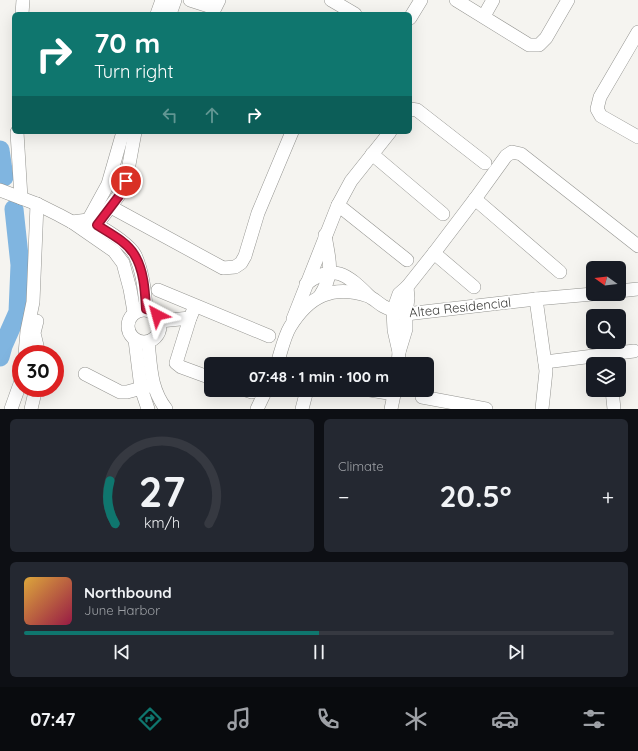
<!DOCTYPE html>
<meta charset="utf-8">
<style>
:root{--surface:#171b24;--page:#242831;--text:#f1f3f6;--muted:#9ea1a6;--line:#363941;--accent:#0f766e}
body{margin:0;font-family:Quicksand,sans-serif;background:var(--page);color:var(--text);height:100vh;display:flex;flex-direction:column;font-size:15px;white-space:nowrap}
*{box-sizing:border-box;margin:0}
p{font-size:13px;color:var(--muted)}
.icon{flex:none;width:22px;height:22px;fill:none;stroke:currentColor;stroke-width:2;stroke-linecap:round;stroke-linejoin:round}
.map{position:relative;height:409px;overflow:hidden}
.side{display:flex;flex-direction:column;gap:10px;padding:10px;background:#0d0f14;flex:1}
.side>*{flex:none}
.guide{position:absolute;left:12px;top:12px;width:400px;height:122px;border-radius:6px;box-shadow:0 4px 16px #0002;background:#0f766e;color:#fff;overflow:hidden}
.needle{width:26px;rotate:285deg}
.fabs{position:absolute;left:586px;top:261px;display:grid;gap:8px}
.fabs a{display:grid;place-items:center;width:40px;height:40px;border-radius:6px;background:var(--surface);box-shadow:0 4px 16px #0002;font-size:20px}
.speed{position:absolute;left:12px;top:345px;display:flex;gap:8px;font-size:20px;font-weight:700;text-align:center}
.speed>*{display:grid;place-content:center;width:52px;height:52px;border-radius:50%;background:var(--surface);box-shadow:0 4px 16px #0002;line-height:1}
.speed .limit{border:6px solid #d22;background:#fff;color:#111}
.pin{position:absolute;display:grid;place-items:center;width:34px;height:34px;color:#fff;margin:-17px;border:2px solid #fff;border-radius:50%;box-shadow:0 1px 4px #0007}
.me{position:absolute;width:44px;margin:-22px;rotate:321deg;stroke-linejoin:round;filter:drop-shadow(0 0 3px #0008)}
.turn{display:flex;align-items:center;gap:14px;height:84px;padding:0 16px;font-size:18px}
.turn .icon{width:52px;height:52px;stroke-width:2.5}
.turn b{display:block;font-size:28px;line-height:34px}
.lanes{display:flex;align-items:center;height:38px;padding:0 16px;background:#0003;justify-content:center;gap:20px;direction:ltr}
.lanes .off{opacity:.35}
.big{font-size:30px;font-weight:700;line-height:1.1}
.side .tile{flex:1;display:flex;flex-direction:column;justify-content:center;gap:6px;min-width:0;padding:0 14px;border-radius:6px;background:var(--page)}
.side .dial{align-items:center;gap:0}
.dial svg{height:104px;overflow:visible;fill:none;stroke:var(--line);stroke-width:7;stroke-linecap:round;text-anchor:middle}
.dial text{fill:var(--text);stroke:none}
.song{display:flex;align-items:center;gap:12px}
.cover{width:48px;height:48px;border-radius:6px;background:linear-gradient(135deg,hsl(40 70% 55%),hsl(340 70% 35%))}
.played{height:4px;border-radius:2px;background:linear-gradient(90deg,var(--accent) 50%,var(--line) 50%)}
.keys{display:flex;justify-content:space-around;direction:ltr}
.heat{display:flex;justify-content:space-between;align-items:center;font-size:22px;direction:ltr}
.side .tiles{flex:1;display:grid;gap:10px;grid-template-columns:1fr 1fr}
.tile:last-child{grid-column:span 2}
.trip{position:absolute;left:204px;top:357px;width:230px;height:40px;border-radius:6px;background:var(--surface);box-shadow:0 4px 16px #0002;font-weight:700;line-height:40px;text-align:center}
.dock{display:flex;height:64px;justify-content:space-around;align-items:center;background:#090b0e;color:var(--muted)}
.dock .icon{width:28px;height:28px}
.dock .current{color:var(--accent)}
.dock b{font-size:18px;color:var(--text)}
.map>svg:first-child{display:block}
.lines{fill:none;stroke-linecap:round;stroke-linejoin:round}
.river{stroke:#80b5e0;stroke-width:19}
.minor-casing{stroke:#949490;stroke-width:14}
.minor{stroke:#fff;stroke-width:13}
.route-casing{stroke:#92132f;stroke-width:10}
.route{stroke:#e11d48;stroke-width:7}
.labels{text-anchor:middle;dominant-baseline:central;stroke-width:3.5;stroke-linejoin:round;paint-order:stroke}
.street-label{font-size:13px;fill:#393937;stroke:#fff}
</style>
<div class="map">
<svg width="638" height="409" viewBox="0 0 638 409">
<rect width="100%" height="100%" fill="#f5f4f0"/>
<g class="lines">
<g class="river">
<polyline points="0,150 4,177"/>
<polyline points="0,357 3,346 18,312 20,265 14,209"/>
</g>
<defs>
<g id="minor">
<polyline points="190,0 215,8 219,0"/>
<polyline points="331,0 355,14"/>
<polyline points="456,0 529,45 539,45 546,38 568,0"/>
<polyline points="22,14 23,0"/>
<polyline points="157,14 162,0"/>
<polyline points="170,14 175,0"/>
<polyline points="484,16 493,0"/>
<polyline points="410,18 421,0"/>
<polyline points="638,32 600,97 597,109 601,116 638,137"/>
<polyline points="410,109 417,110 485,163"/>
<polyline points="17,132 21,198"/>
<polyline points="372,154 443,214"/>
<polyline points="0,190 37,204 59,215 72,222 114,251 123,263 130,289 134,312"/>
<polyline points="475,199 560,272"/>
<polyline points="338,205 407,260"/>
<polyline points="111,207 223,268 235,267 241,263 245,256 258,213 292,132"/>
<path d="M72 222 88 220C101 227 128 242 135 255 143 272 145 291 146 309"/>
<polyline points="85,226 108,184 123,132"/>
<polyline points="92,231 119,195 126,181 135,132"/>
<polyline points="434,253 474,287"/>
<path d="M306 284C333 262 348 275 369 296"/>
<polyline points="158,290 269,336"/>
<polyline points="619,291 638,289"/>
<path d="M320 296C335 272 329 261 325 235"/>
<polyline points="536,299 546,371 542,409"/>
<polyline points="195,306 190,318 176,363 181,367 211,378"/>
<circle cx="144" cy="326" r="16"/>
<polyline points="293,319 338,205 351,181 390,132"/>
<polyline points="37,321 34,333 39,354"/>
<polyline points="160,321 190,318"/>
<polyline points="135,340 141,388 148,409"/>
<path d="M148 342C151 367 150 388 166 409"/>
<polyline points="399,352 394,330 393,311 399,294 407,287 434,253 475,199 506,156 512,152 521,154 638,246"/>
<polyline points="25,354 27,331 33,302 37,204"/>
<polyline points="545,362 634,351"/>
<path d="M277 364C281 352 284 337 290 327 309 296 333 284 368 296 373 298 378 303 383 306 390 310 398 312 406 314L536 299 593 294"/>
<polyline points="398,364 399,352 406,329 406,314 408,298 407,287"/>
<polyline points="85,374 120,392 127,392 153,385"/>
<polyline points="246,390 252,392"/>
<polyline points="370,390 394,394"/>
<polyline points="612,390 614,409"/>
<polyline points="422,397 486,409"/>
<polyline points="11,409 21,381"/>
<polyline points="31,409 36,388"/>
<polyline points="257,409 266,390"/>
<polyline points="302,409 307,390"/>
<polyline points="391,409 395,390"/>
</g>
</defs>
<use href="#minor" class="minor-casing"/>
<use href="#minor" class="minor"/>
</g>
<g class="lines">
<defs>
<path id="route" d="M126 181 119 196 97 225C109 233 126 241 134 254 144 270 145 291 146 309L152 311 157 315"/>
</defs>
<use href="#route" class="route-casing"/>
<use href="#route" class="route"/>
</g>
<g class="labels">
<g class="street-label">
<text transform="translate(460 307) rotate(-6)">Altea Residencial</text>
</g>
</g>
</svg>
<div class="fabs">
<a><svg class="needle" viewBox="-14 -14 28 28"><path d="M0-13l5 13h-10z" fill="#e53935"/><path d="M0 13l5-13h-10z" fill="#9ea1a6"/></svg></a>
<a><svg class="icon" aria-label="search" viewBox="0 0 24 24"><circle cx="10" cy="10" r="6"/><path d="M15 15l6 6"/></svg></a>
<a><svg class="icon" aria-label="layers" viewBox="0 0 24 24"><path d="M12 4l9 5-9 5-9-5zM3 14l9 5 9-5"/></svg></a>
</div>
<div class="speed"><div class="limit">30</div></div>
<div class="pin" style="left:126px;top:181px;background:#d93025"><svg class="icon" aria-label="arrive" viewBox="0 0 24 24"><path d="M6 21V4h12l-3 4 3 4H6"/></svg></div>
<svg class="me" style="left:157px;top:315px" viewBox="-20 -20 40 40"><path d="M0-17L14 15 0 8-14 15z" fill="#e11d48" stroke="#fff" stroke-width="4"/></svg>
<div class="trip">07:48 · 1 min · 100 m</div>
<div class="guide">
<div class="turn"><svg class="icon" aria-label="right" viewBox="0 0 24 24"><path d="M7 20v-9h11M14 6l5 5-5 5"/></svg><div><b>70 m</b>Turn right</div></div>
<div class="lanes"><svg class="icon off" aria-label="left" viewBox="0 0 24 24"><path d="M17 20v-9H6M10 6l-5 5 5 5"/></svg><svg class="icon off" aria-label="ahead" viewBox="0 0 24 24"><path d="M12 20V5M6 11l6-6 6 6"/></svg><svg class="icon" aria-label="right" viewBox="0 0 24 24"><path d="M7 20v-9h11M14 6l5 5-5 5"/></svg></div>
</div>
</div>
<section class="side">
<div class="tiles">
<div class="tile dial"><svg viewBox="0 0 100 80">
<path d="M14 69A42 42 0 1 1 86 69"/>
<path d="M14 69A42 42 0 0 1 10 36" stroke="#0f766e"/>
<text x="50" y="56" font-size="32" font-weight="700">27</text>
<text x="50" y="72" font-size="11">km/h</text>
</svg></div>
<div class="tile"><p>Climate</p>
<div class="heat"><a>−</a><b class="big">20.5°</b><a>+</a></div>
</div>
<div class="tile">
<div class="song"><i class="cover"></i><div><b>Northbound</b><p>June Harbor</p></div></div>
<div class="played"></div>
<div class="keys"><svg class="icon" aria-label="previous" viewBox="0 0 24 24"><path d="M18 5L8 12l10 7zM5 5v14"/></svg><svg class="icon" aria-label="pause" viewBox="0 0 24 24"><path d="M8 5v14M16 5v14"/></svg><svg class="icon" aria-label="next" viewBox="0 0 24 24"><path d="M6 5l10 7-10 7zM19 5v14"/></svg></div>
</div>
</div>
</section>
<nav class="dock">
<b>07:47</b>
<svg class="icon current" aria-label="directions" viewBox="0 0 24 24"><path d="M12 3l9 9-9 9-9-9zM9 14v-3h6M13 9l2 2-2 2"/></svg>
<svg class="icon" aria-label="music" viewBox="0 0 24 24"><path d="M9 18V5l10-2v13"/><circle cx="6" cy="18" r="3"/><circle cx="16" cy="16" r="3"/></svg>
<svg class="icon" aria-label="phone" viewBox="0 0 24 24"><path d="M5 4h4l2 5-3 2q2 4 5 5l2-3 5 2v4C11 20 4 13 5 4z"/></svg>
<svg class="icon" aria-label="climate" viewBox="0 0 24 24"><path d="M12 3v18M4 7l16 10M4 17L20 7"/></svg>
<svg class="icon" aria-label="car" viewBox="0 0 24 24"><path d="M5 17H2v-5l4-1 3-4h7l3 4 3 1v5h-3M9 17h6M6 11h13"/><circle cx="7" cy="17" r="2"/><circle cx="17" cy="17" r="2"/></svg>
<svg class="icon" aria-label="filters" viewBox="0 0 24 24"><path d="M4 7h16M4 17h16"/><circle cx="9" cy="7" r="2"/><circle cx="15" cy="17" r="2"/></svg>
</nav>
